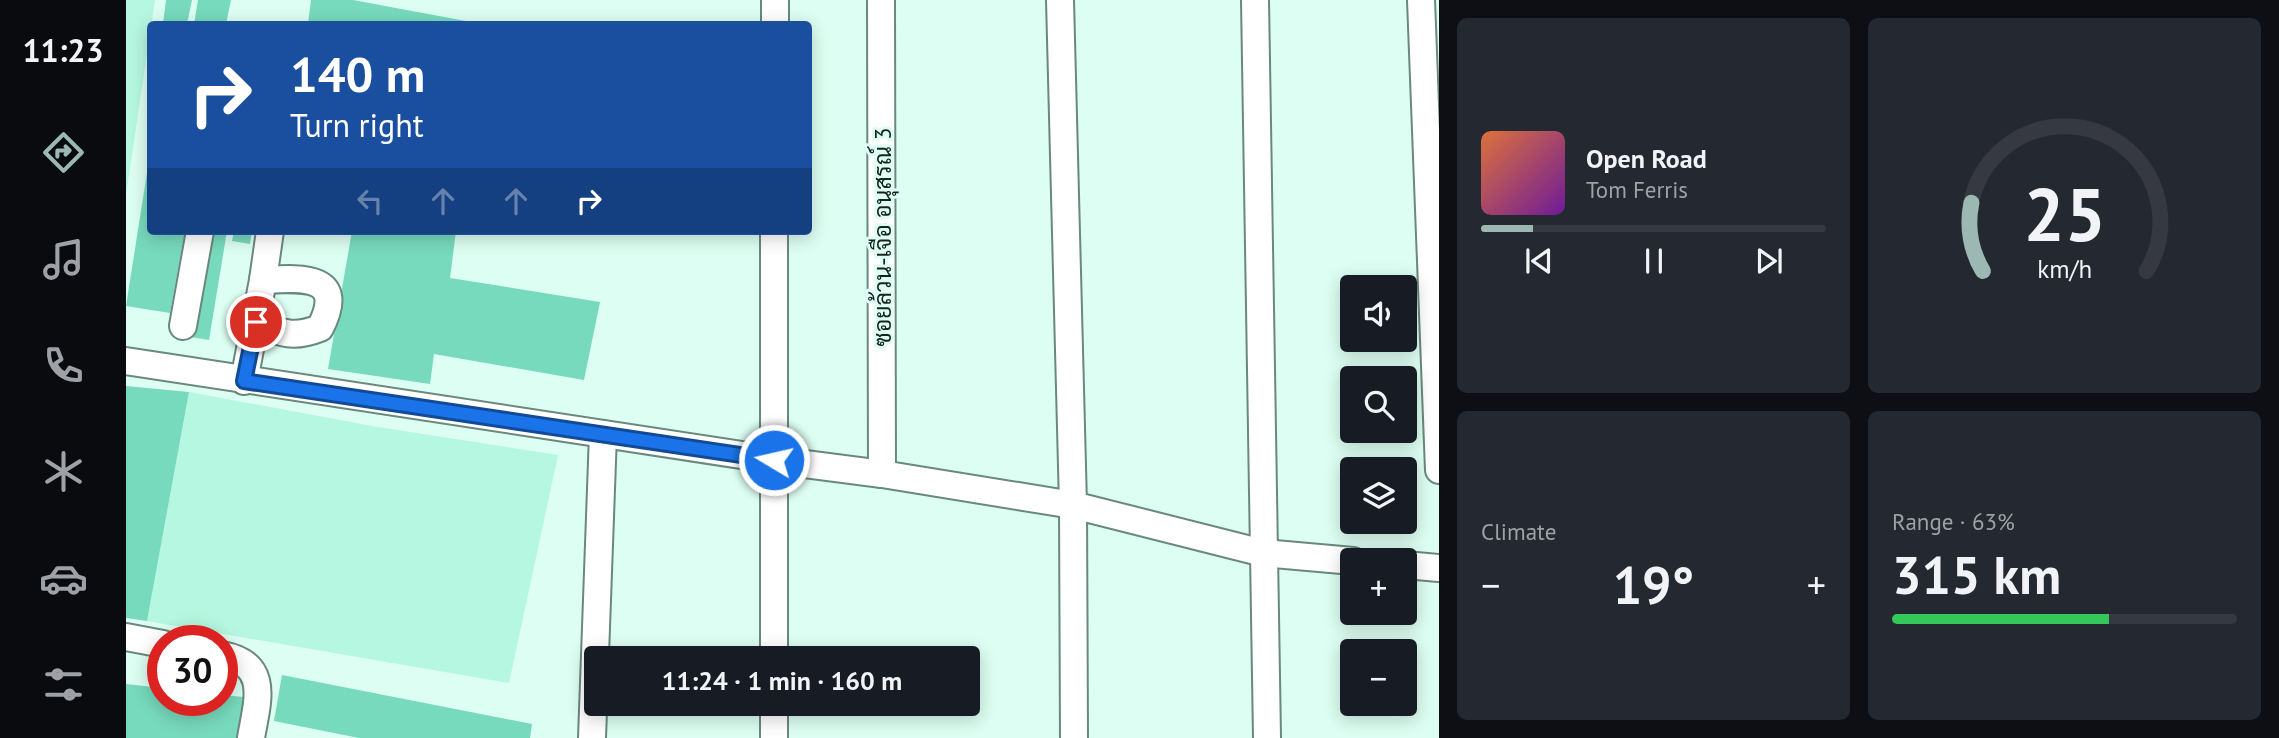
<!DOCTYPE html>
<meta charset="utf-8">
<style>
:root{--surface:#171b24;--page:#242831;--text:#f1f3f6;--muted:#9ea1a6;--line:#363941;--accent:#9bb8b2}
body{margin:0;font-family:"PT Sans",Sarabun,sans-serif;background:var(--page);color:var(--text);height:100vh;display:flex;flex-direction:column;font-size:26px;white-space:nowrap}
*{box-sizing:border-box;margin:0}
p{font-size:23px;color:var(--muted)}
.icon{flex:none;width:38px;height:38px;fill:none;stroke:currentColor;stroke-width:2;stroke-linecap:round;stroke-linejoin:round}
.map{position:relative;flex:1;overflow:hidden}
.side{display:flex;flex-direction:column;gap:18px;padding:18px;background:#0d0f14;width:840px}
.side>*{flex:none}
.top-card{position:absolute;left:21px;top:21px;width:665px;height:214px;border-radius:7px;box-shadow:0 4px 18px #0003;background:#1a4fa0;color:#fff;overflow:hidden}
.buttons{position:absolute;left:1214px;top:275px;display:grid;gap:14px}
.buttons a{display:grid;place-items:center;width:77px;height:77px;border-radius:7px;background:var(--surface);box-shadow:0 4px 18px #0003;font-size:35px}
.speed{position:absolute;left:21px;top:625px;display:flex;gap:14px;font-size:35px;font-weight:700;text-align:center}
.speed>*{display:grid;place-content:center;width:91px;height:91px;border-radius:50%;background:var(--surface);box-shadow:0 4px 18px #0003;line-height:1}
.speed .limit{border:10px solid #d22;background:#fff;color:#111}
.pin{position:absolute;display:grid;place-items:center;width:60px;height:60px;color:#fff;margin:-30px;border:4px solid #fff;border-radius:50%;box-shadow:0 2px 7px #0007}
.me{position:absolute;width:77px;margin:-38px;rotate:279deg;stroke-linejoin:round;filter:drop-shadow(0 0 5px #0008)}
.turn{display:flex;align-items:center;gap:24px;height:147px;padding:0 28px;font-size:32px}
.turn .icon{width:91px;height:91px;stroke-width:2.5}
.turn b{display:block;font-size:49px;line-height:60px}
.lanes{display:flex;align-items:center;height:66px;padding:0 28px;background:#0003;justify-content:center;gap:35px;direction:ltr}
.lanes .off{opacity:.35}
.big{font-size:52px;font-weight:700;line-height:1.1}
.side .tile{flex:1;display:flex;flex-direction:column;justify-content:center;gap:10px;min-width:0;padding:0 24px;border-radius:10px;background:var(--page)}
.side .dial{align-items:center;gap:0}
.dial svg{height:182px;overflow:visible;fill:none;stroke:var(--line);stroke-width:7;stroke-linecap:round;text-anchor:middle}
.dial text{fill:var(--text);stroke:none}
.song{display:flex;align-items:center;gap:21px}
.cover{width:84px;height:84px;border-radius:10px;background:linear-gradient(135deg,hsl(20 70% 55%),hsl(280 70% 35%))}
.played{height:7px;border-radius:4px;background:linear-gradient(90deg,var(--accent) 15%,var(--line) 15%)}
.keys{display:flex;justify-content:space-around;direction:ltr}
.heat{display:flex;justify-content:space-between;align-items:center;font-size:38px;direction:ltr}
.charge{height:10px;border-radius:5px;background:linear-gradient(90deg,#34c759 63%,var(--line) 0)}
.side .tiles{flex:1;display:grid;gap:18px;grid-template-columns:repeat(2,1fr)}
.trip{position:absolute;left:458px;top:646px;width:396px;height:70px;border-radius:7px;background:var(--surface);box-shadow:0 4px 18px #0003;font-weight:700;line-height:70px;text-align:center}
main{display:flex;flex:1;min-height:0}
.menu{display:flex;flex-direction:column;width:126px;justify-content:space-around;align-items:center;background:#090b0e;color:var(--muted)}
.menu .icon{width:49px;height:49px}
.menu .active{color:var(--accent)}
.menu b{font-size:32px;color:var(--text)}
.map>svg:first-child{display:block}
.green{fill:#b5f7e0}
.building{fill:#77dabc}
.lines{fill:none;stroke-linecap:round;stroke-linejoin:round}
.minor-casing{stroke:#6a887d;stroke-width:30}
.minor{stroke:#fff;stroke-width:26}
.route-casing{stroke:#114b97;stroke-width:18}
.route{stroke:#1a73e8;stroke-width:12}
.labels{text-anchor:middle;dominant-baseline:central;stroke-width:6;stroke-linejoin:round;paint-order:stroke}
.street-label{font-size:23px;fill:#16221e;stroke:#ddfef2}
</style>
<main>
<nav class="menu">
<b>11:23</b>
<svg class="icon active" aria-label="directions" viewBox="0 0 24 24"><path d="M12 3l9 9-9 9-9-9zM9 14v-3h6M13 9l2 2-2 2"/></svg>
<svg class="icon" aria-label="music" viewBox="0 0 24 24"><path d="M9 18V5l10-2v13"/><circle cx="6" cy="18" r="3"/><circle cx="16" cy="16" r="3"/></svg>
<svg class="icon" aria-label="phone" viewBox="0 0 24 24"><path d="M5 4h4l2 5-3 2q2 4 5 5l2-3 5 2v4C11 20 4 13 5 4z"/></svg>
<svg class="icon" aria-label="climate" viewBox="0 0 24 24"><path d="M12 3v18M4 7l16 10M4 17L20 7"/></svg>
<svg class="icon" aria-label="car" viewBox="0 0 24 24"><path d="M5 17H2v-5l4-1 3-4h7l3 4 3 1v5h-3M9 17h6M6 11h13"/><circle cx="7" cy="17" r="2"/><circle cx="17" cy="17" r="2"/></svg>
<svg class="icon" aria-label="filters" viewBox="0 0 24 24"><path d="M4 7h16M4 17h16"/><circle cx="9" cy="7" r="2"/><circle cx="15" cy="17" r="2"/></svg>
</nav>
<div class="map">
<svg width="1313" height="738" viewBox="0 0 1313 738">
<rect width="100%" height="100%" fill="#ddfef2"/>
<g class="green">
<polygon points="0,0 29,0 0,195"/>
<polygon points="63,392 252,427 432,455 383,683 21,621"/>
</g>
<g class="building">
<polygon points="40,0 66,0 61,24 37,24"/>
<polygon points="72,0 105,0 100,24 68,24"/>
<polygon points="185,0 227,0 356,24 182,24"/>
<polygon points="23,160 24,231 59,231 44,313 0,306"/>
<polygon points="79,231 101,231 83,340 58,336"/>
<polygon points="108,231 126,231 124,244 106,241"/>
<polygon points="226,231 330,231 324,278 474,302 458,380 308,354 304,384 202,369"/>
<polygon points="0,386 63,392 21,621 0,618"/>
<polygon points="156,675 406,724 404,738 233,738 148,721"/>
<polygon points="0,684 37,688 37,700 96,700 96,695 118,697 112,738 0,738"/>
</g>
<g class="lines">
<defs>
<g id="minor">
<polyline points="755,0 756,474"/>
<polyline points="934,0 947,505 948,738"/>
<polyline points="1129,0 1141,738"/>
<polyline points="1295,0 1313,470"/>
<polyline points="649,24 649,0"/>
<path d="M130 322C155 333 166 339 194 328 222 274 175 278 137 280"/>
<polyline points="57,326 74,231"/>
<polyline points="0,361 648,460 756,474 947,505 1137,553 1227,561"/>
<polyline points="118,381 137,280 144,231"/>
<polyline points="1279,565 1313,568"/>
<polyline points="0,637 37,644"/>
<path d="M96 655C145 664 131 702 125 738"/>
<polyline points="648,658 648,231"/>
<polyline points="466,738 477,434"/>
<polyline points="648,738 648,704"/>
</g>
</defs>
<use href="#minor" class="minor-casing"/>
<use href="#minor" class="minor"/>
</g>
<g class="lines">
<defs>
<polyline id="route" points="130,322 118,381 648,460"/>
</defs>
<use href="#route" class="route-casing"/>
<use href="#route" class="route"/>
</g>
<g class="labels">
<g class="street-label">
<text transform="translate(756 237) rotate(-90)">ซอยล้วน-เจือ อนุสรณ์ 3</text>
</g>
</g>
</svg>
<div class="buttons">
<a><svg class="icon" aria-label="sound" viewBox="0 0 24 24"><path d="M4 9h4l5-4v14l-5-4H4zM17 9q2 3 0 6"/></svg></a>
<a><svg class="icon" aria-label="search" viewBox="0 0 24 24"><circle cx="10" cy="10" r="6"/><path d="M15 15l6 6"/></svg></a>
<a><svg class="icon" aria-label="layers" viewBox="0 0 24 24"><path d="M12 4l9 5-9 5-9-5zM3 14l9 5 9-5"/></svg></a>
<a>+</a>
<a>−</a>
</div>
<div class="speed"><div class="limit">30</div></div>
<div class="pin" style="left:130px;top:322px;background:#d93025"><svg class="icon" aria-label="arrive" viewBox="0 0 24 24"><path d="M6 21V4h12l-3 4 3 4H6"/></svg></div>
<svg class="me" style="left:648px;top:460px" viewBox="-20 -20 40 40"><circle r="17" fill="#1a73e8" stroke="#fff" stroke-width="3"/><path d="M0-11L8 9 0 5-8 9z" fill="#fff"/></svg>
<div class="trip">11:24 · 1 min · 160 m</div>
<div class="top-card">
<div class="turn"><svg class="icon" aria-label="right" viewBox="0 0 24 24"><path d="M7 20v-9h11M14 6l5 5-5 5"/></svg><div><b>140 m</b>Turn right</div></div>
<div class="lanes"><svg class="icon off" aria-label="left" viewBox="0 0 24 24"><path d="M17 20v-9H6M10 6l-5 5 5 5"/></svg><svg class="icon off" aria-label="ahead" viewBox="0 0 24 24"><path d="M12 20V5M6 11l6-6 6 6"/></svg><svg class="icon off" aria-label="ahead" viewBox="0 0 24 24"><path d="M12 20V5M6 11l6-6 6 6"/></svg><svg class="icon" aria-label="right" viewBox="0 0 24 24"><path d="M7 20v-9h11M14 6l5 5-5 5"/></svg></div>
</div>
</div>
<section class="side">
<div class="tiles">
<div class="tile">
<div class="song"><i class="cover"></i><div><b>Open Road</b><p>Tom Ferris</p></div></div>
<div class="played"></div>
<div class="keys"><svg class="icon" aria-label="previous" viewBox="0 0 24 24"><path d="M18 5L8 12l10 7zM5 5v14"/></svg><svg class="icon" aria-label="pause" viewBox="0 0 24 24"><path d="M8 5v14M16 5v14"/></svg><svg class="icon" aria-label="next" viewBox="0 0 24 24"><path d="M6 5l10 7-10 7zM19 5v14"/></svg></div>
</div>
<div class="tile dial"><svg viewBox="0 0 100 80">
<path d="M14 69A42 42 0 1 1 86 69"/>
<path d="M14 69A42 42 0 0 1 9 39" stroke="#9bb8b2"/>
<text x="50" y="56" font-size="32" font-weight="700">25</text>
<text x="50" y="72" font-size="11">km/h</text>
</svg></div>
<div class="tile"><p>Climate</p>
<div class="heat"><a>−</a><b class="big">19°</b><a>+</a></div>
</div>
<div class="tile"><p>Range · 63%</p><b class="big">315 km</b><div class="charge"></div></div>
</div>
</section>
</main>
